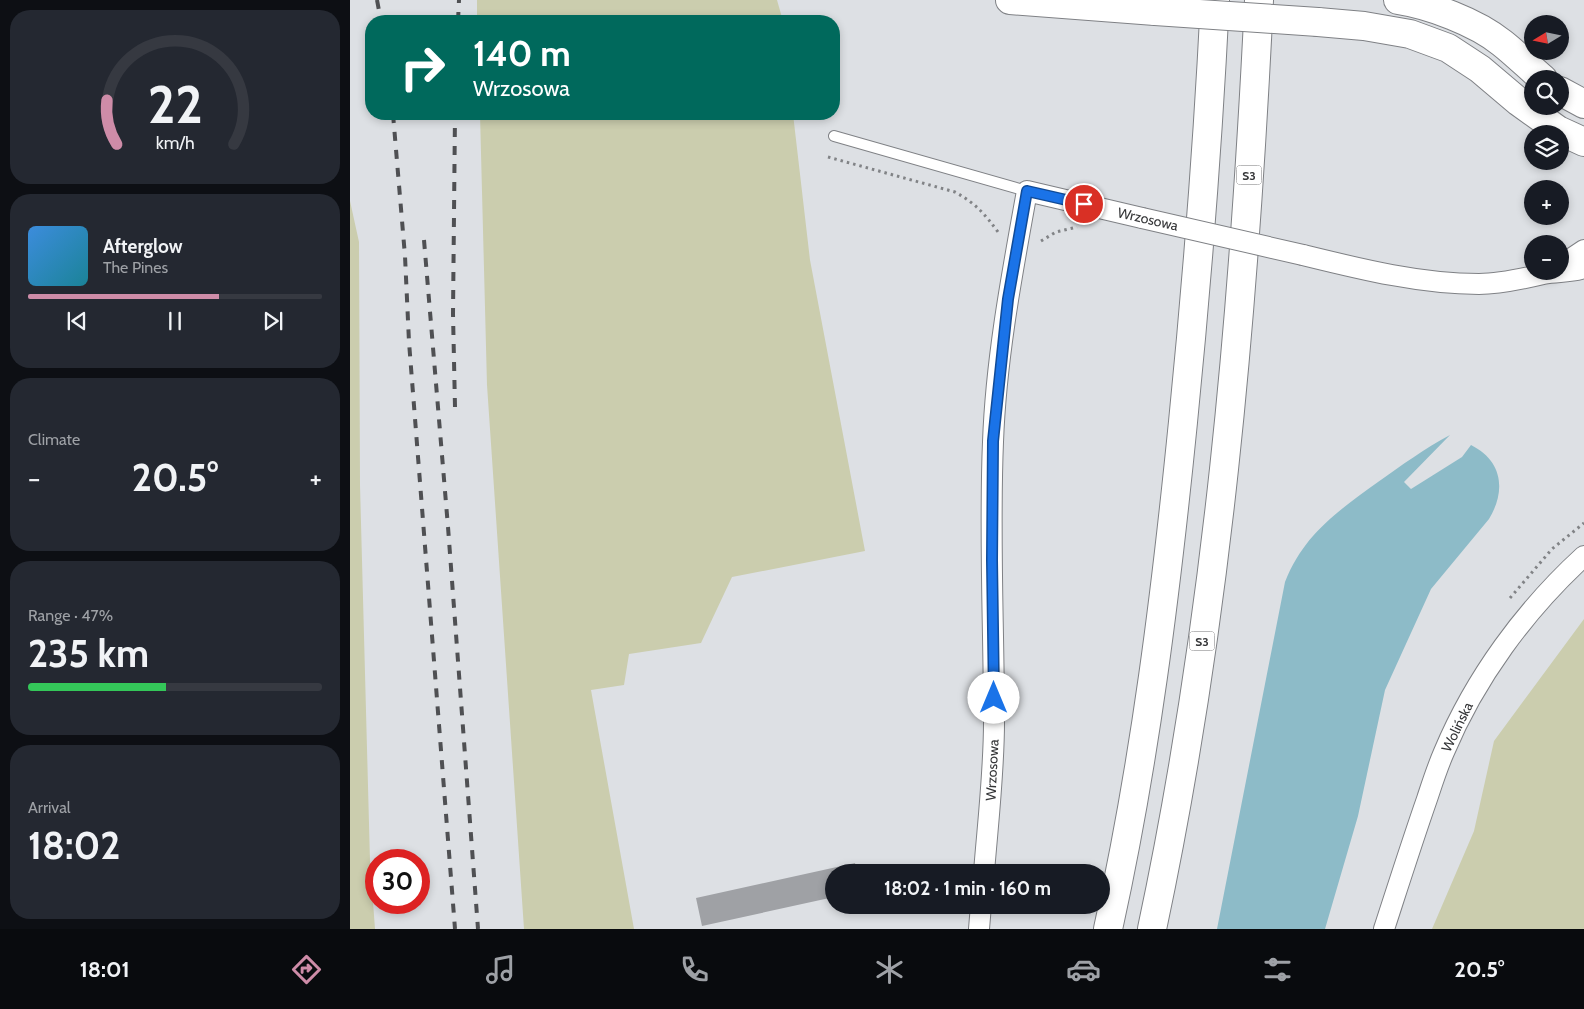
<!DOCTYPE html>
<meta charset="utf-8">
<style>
:root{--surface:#171b24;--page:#242831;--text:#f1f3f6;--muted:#9ea1a6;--line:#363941;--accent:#ce8ca8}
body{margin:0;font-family:Cabin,sans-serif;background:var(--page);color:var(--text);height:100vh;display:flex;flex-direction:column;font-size:19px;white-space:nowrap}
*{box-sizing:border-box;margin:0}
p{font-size:16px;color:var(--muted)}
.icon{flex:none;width:28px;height:28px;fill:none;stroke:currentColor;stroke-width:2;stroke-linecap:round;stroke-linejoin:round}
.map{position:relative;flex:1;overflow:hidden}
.details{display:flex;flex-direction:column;gap:10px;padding:10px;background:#0d0f14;width:350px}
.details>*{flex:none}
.banner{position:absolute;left:15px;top:15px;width:475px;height:105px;border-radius:20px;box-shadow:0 2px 8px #0003;background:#00695c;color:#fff;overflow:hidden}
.needle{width:32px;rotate:260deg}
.fabs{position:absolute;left:1174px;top:15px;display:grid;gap:10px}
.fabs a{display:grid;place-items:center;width:45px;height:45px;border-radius:50%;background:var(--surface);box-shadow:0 2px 8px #0003;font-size:25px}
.speed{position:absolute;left:15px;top:849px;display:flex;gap:10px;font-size:25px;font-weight:700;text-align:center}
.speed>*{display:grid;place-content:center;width:65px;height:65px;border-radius:50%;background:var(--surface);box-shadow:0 2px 8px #0003;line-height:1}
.speed .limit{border:8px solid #d22;background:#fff;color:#111}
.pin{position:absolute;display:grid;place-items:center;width:42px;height:42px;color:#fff;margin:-21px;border:2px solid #fff;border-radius:50%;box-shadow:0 1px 5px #0007}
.me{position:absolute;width:55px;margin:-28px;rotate:0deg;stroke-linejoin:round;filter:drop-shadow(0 0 4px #0008)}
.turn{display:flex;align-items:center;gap:18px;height:105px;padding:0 25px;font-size:22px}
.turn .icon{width:65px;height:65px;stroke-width:2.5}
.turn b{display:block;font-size:35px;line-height:42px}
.big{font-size:38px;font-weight:800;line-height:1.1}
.details .widget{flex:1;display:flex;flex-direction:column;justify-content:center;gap:8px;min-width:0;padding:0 18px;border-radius:20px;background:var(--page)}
.details .dial{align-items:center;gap:0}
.dial svg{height:130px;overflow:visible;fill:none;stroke:var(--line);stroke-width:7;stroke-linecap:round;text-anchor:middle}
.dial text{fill:var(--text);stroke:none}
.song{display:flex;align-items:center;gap:15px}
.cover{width:60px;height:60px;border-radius:8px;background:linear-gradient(135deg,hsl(210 70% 55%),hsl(190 70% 35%))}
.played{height:5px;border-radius:2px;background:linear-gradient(90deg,var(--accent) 65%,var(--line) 65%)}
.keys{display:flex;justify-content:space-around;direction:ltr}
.heat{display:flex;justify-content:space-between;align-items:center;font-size:28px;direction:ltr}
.charge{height:8px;border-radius:4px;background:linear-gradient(90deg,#34c759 47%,var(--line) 0)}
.trip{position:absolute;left:475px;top:864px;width:285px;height:50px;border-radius:25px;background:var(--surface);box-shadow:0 2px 8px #0003;font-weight:800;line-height:50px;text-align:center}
.tab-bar{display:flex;height:80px;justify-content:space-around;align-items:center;background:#090b0e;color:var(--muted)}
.tab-bar .icon{width:35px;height:35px}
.tab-bar .on{color:var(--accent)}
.tab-bar b{font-size:22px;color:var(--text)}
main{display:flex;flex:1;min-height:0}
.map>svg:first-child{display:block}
.green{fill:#cbcdae}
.water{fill:#8dbbc8}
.building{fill:#9fa1a5}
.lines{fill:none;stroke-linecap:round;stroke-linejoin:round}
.lane-casing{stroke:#7f8185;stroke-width:12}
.street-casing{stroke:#7f8185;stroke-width:22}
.highway-casing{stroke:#7f8185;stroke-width:30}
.path{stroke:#818386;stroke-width:3;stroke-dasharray:2.5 4;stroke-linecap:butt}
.lane{stroke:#fff;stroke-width:10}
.street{stroke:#fff;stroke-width:20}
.highway{stroke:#fff;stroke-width:28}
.rail{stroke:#4f5053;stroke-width:4;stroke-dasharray:9 9;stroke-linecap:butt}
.street-bridge-casing{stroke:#7f8185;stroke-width:22;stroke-linecap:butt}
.highway-bridge-casing{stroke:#7f8185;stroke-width:30;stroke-linecap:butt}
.street-bridge{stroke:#fff;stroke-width:20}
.highway-bridge{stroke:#fff;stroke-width:28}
.route-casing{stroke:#114b97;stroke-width:12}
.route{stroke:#1a73e8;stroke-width:9}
.labels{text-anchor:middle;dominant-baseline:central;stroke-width:4;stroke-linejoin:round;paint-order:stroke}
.shield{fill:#fff;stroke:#727274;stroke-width:1}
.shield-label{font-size:12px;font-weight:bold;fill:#353638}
.street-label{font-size:14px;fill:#353638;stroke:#fff}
</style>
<main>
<section class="details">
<div class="widget dial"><svg viewBox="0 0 100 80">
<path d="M14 69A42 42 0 1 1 86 69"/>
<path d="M14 69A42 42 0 0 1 8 42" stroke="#ce8ca8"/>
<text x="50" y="56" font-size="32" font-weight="700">22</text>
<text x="50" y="72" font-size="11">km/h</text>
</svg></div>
<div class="widget">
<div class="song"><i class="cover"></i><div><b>Afterglow</b><p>The Pines</p></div></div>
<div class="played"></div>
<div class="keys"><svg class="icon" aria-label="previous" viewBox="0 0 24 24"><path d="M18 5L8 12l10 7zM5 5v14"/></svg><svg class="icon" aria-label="pause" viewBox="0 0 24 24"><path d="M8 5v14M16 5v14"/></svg><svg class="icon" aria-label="next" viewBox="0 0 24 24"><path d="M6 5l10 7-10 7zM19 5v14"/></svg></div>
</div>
<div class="widget"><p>Climate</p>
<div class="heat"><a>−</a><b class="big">20.5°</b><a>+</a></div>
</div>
<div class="widget"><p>Range · 47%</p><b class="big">235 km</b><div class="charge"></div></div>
<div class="widget"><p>Arrival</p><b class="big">18:02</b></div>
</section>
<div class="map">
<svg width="1234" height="929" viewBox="0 0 1234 929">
<rect width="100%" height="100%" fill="#dde0e4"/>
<g class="green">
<polygon points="127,0 427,0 433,21 127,21"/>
<polygon points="130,114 443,114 460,260 515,551 382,577 351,643 279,654 274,685 241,690 284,929 174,929 137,385"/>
<polygon points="0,201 9,242 10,485 20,861 25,929 0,929"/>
<polygon points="1234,619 1234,929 1082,929 1124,831 1144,741"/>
</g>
<path class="water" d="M1100 435 1054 482 1061 489 1112 457 1121 445C1153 461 1156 491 1139 519L1081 589 1035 690 1008 816 975 929H867L935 582C954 534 988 511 1028 482 1052 465 1074 449 1100 435Z"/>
<polygon class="building" points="505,863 507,872 484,872 484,897 352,926 346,898"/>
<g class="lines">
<defs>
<polyline id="lane" points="484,136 677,191"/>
<g id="street">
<path d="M953 255C1010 269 1070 284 1129 284 1150 284 1172 279 1193 274 1207 271 1221 273 1234 268"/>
<polyline points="1210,266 1234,250"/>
<path d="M634 872C638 822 644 772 644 722 644 628 639 535 643 442 646 358 662 274 677 191L792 218"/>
<polyline points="629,929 631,905"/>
<path d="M1034 929C1048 886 1062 842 1077 799 1082 784 1087 768 1094 752 1125 678 1175 610 1234 556"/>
</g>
<g id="highway">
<polyline points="660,0 805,11"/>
<path d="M1048 0C1080 5 1126 22 1152 43 1166 54 1179 67 1193 79"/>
<polyline points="968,22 1014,26 1060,34 1098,48 1130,69 1169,102 1208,130 1234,142"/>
<polyline points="1210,91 1234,104"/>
<path d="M758 929C795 762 816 592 833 422 847 282 858 141 865 0"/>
<path d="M802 929C867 624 894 311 909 0"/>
</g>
</defs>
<use href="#lane" class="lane-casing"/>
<use href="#street" class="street-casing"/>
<use href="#highway" class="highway-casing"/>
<g class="path">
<path d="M478 157 605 192C625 203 635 214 648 232"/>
<polyline points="691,241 706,232 727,227"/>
<polyline points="1160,598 1202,549 1234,523"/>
</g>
<use href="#lane" class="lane"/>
<use href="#street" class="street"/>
<use href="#highway" class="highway"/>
<g class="rail">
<polyline points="27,0 31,21"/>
<polyline points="108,21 109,0"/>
<polyline points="43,114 55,256 59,342 105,929"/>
<polyline points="74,240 98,527 128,929"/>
<polyline points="105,407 103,314 105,114"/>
</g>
<defs>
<polyline id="street-bridge" points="792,218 953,255"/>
<polyline id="highway-bridge" points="805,11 968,22"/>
</defs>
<use href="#street-bridge" class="street-bridge-casing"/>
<use href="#highway-bridge" class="highway-bridge-casing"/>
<use href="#street-bridge" class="street-bridge"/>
<use href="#highway-bridge" class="highway-bridge"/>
</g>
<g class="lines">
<defs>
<polyline id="route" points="644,698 642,560 643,441 658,299 677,191 734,204"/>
</defs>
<use href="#route" class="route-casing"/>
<use href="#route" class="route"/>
</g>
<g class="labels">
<g class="shield">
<rect x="886.5" y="165.5" width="25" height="19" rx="4"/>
<rect x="839.5" y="631.5" width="25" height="19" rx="4"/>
</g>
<g class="shield-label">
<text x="899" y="175">S3</text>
<text x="852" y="641">S3</text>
</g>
<g class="street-label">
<text transform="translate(798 219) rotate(13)">Wrzosowa</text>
<text transform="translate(1107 727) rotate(-64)">Wolińska</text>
<text transform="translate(642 770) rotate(-87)">Wrzosowa</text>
</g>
</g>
</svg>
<div class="fabs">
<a><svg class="needle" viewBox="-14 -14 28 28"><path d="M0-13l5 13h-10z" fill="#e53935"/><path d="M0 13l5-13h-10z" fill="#9ea1a6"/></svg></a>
<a><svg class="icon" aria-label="search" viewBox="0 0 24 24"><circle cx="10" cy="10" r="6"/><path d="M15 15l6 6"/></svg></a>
<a><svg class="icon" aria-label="layers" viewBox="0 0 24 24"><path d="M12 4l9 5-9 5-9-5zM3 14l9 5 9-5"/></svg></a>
<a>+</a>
<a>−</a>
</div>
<div class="speed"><div class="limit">30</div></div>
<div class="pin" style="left:734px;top:204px;background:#d93025"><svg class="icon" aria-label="arrive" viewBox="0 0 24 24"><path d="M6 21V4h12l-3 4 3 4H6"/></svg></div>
<svg class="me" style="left:644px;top:698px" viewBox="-20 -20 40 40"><circle r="19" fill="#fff"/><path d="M0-13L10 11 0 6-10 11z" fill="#1a73e8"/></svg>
<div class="trip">18:02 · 1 min · 160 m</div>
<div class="banner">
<div class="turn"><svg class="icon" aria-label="right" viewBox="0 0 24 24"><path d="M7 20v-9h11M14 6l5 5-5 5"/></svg><div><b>140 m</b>Wrzosowa</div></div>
</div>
</div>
</main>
<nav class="tab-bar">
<b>18:01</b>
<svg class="icon on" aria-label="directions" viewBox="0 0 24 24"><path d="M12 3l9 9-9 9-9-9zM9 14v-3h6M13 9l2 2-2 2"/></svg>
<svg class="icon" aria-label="music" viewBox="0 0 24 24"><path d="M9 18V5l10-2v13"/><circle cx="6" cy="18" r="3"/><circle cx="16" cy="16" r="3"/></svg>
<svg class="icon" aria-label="phone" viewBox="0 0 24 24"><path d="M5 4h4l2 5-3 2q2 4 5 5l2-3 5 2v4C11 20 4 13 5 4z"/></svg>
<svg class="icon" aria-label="climate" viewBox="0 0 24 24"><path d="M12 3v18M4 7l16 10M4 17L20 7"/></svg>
<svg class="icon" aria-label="car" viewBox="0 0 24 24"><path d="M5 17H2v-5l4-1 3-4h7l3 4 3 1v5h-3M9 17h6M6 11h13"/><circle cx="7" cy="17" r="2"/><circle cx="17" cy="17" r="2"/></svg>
<svg class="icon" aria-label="filters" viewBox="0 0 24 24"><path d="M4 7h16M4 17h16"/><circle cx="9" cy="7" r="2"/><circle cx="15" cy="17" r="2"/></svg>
<b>20.5°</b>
</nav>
